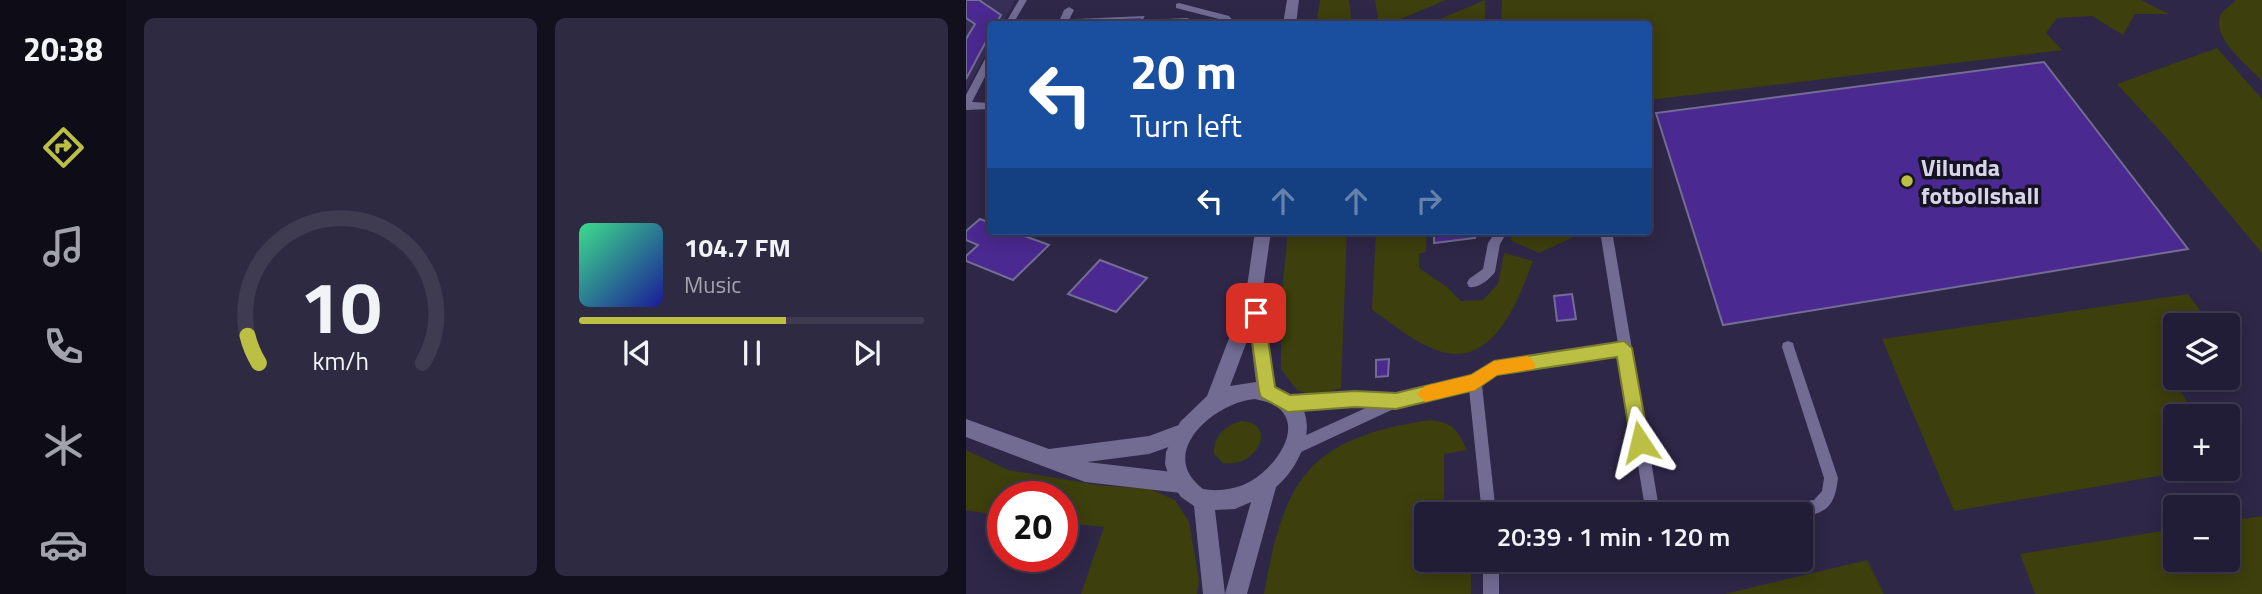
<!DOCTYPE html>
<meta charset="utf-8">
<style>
:root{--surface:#221d36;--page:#2e2a42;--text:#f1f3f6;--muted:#a2a2ad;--line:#3f3b51;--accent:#bbc045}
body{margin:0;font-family:"Titillium Web",sans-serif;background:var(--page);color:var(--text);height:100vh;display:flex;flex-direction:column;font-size:26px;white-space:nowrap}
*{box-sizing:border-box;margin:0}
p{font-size:23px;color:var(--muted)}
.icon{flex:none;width:38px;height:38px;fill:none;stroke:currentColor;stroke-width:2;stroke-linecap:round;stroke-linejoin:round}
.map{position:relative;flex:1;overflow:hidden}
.panel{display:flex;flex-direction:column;gap:18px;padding:18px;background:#13101e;width:840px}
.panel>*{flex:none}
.top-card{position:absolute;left:21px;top:21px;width:665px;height:214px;border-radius:7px;box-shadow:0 4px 18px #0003,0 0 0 2px var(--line);background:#1a4fa0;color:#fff;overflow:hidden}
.controls{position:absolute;left:1197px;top:313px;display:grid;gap:14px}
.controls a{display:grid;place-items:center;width:77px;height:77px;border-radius:7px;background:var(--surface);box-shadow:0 4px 18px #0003,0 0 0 2px var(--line);font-size:35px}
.speed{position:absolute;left:21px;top:481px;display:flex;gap:14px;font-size:35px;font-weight:700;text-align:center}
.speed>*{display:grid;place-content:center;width:91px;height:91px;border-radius:50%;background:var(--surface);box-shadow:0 4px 18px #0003,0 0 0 2px var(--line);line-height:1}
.speed .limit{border:10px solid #d22;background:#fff;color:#111}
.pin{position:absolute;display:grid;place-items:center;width:60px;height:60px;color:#fff;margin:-30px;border-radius:14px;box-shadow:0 4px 10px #0006}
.me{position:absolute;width:77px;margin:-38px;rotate:350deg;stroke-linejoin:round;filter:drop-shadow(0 0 5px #0008)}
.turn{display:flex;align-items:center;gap:24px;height:147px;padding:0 28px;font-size:32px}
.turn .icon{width:91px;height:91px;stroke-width:2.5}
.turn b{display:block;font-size:49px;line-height:60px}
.lanes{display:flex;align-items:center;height:66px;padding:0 28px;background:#0003;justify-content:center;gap:35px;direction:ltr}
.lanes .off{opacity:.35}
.panel .tile{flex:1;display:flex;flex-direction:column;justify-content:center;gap:10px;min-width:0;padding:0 24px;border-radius:10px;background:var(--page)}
.panel .dial{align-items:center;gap:0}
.dial svg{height:182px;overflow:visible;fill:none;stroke:var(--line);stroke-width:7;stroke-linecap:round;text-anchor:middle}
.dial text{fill:var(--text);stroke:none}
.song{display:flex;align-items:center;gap:21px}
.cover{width:84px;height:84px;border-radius:10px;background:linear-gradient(135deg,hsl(150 70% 55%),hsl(240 70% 35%))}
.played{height:7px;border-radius:4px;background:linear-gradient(90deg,var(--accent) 60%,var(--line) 60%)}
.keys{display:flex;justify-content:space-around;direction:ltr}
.panel .tiles{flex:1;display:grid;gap:18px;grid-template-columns:repeat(2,1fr)}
.trip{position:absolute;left:448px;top:502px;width:399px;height:70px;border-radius:7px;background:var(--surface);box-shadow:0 4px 18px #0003,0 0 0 2px var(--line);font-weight:600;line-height:70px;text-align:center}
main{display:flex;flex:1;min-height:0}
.menu{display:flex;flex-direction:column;width:126px;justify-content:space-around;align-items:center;background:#0e0c16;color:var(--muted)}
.menu .icon{width:49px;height:49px}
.menu .active{color:var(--accent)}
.menu b{font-size:32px;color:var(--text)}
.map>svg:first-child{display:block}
.built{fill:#372f57}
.green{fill:#3d3f0d}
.building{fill:#4a2990;stroke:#736d94;stroke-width:2}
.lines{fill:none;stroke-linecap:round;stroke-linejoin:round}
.lane{fill:#726c93;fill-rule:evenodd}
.street{fill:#726c93;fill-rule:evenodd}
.secondary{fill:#726c93;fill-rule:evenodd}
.route{fill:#bbc045;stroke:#7a7d2d;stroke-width:2}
.slow{fill:#f59e0b}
.poi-dot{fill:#bbc045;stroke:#151322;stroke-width:2.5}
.labels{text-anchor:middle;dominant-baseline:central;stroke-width:7;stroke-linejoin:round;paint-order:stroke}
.poi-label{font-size:24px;font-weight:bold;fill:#d8d5eb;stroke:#151322;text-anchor:start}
</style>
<main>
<nav class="menu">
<b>20:38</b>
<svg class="icon active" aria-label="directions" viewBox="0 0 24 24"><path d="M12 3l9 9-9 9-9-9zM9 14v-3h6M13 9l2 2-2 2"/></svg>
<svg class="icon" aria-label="music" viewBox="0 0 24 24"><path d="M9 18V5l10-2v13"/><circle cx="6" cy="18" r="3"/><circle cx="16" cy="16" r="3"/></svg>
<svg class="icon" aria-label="phone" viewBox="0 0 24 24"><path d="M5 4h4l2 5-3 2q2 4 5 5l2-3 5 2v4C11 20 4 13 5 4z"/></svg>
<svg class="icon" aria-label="climate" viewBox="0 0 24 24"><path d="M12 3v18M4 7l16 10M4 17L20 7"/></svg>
<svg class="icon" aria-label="car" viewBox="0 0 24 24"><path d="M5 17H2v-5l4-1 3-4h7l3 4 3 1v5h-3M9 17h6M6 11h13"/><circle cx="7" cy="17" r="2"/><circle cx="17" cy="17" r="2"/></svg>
</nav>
<section class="panel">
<div class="tiles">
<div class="tile dial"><svg viewBox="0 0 100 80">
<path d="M14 69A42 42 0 1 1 86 69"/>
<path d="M14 69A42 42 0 0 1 9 57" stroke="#bbc045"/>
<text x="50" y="56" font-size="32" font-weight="700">10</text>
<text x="50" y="72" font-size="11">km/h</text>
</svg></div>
<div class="tile">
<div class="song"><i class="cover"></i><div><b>104.7 FM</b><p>Music</p></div></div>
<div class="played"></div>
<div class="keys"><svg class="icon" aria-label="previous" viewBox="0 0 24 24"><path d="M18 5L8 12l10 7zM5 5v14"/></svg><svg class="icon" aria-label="pause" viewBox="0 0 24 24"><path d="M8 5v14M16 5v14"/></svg><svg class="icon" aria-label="next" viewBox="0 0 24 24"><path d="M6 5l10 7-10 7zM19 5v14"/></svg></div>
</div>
</div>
</section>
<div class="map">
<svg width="1296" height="594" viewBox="0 0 1296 594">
<rect width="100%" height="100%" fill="#2e2748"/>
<polygon class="built" points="0,0 49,0 36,24 24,24 24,45 0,91"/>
<g class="green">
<polygon points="354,0 383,0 386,24 350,24"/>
<polygon points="409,0 480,0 423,24 413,24"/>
<polygon points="519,0 519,24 462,24"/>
<polygon points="536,0 1175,0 1203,14 1169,14 1157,35 1126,16 1091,18 1080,33 1096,50 683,100 682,24 535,24"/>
<path d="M1270 0H1296V81C1283 66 1246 39 1254 16 1257 10 1265 5 1270 0Z"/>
<polygon points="1251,48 1296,99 1296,253 1199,136 1151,84"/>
<polygon points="322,231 381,231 375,388 348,396 331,390 315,369 315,301"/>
<path d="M410 231H461L460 252 453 254V268L481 287 495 301 517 300 532 284 538 253 567 261C553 298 529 367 476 352 450 344 428 325 406 310Z"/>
<polygon points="549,231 621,231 573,253 544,240"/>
<polygon points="1222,294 1245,325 1209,326 1210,378 1206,379 1231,416 1209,416 1209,469 1233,469 988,511 916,339"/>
<path d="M464 420C486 422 492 430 501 450L478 454V514H460V560H479V574L505 569V594H298C318 478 343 438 464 420Z"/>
<path d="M275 421C313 423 291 469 257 463L248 454C247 436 259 426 275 421Z"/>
<polygon points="0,450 42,470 132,485 184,489 209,500 223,522 233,580 231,594 115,594 138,527 96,523 96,497 37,497 37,516 0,510"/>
<polygon points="1296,516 1296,594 1069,594 1054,554 1209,529 1209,560 1262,560 1262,521"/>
<polygon points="901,560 918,594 758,594"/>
</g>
<g class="building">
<polygon points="0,0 13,0 35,15 30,24 24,24 24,34 0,79 0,39 9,24 0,18"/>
<polygon points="177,17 175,21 221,19 219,23 239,23 238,24 107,24 110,20"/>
<polygon points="1078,62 1222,249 757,325 690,113"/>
<polygon points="14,219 24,223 24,231 45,231 83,245 47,280 0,261 0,256 12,245 0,240 0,231"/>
<polygon points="468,231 508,231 509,238 468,243"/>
<polygon points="134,260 181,278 150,312 102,294"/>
<polygon points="606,294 610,319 591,321 588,296"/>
<polygon points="423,359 422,376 410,377 410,360"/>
</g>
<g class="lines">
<g class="lane">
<polygon points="53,0 61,0 47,24 39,24"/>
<polygon points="213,3 263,16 270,24 260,24 257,20 210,8 210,4"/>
<polygon points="103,7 108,10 101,24 92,24 98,10"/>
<polygon points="24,56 24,67 6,102 24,103 24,109 0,110 0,95 19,59"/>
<path d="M530 231H542L534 244 529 272C524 279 512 289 503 287L501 283 503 279 517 269 522 243Z"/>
<polygon points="634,231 646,231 694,514 680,514 654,355 531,373 516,385 530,514 516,514 503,389 432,407 335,452 330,454 325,452 323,447 325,442 402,407 322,410 317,408 315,404 317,400 322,398 429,395 506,377 528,362 652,344"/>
<path d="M822 341 827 343 828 347 872 478C869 505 862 513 835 517V514H795L797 509 802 507 848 500 856 491 858 478 816 347 817 343Z"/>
<rect x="517" y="560" width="16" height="34"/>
</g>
<polygon class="street" points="0,419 83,449 183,436 218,423 225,425 228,432 225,439 183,454 121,462 215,473 222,476 225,483 222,490 215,493 119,482 0,437"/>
<g class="secondary">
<polygon points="321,0 333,0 330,24 317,24"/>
<path d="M289 231H305L295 302 310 388C361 403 340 462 310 487L281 594H237L228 506 215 497 205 483 199 464 200 452 214 422 241 396 280 294ZM284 333 290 382 264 386ZM289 399C295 401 305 402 310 406 340 427 308 468 285 481 272 489 252 492 237 489 189 453 249 402 289 399ZM285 502 259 594 249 510 269 509Z"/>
</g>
</g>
<polygon class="route" points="290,306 298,313 309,387 324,395 389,391 430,393 505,375 528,361 658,341 666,348 683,442 680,448 674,451 668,448 665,442 651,357 531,375 509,390 430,409 389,407 322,412 295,397 293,391 282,313"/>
<polygon class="slow" points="562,356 570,364 568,369 531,375 509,390 459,402 451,394 459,386 505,375 528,361"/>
<circle class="poi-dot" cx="941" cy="181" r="7"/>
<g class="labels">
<g class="poi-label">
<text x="955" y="167">Vilunda<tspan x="955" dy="28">fotbollshall</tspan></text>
</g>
</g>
</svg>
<div class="controls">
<a><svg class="icon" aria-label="layers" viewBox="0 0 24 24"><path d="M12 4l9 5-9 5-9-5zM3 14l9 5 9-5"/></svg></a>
<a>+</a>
<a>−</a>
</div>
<div class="speed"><div class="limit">20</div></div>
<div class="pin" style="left:290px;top:313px;background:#d93025"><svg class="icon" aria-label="arrive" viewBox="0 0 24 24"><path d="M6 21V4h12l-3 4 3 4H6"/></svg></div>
<svg class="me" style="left:674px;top:442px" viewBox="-20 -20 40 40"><path d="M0-17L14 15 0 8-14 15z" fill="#bbc045" stroke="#fff" stroke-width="4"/></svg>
<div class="trip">20:39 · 1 min · 120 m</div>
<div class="top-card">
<div class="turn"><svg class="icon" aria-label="left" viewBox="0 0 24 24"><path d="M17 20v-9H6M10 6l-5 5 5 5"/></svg><div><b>20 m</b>Turn left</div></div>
<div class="lanes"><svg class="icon" aria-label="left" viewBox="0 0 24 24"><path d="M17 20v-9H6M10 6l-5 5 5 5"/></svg><svg class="icon off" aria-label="ahead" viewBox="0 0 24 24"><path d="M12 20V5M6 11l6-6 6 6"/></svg><svg class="icon off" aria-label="ahead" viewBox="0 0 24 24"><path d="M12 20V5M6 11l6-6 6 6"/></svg><svg class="icon off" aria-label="right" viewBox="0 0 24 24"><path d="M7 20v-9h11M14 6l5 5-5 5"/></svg></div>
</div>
</div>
</main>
